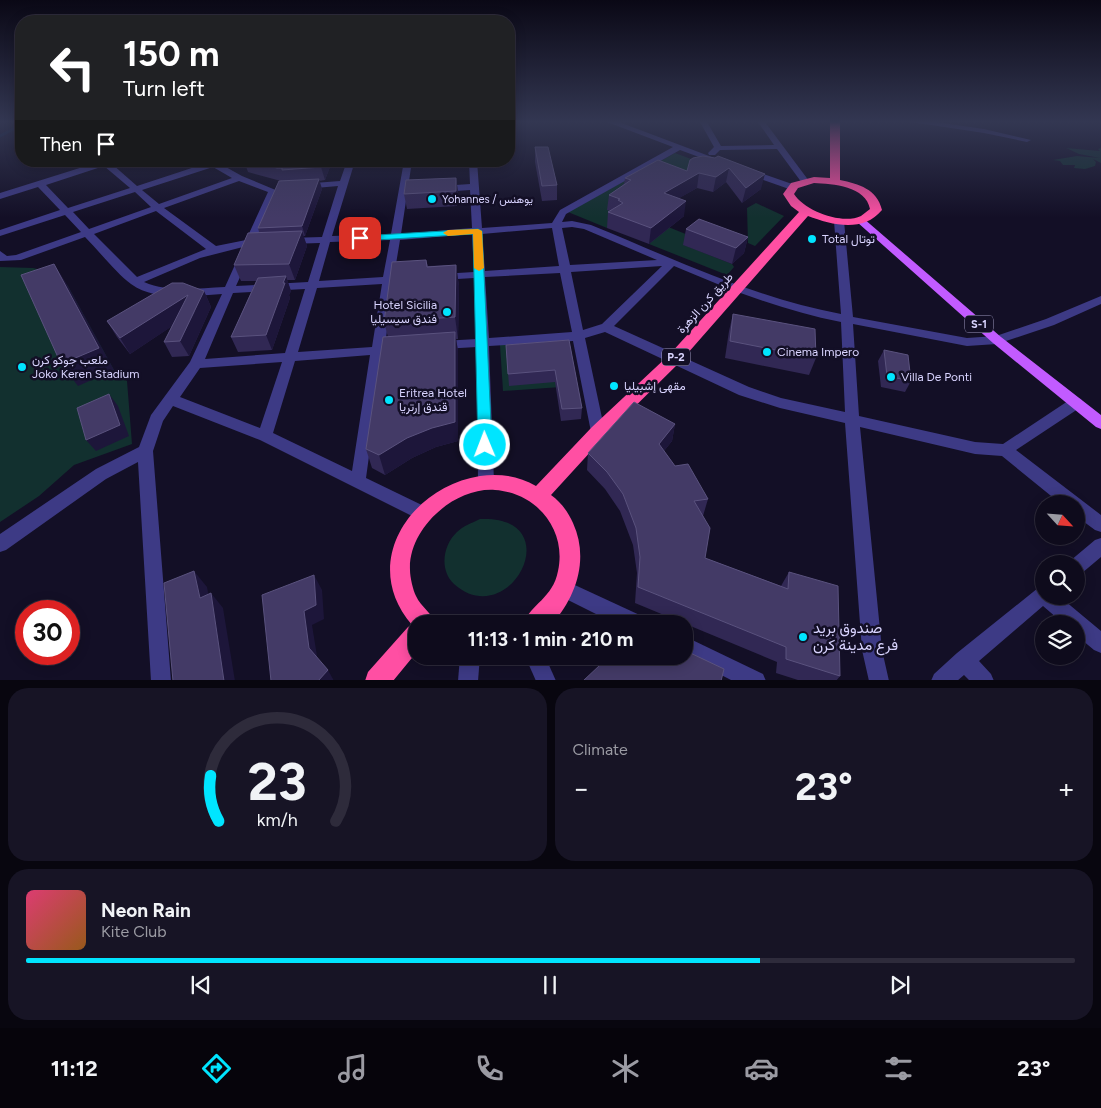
<!DOCTYPE html>
<meta charset="utf-8">
<style>
:root{--surface:#0e0b1c;--page:#171425;--text:#f1f3f6;--muted:#9b9ba3;--line:#2e2b3b;--accent:#00e5ff}
body{margin:0;font-family:Figtree,Vazirmatn,sans-serif;background:var(--page);color:var(--text);height:100vh;display:flex;flex-direction:column;font-size:19px;white-space:nowrap}
*{box-sizing:border-box;margin:0}
p{font-size:16px;color:var(--muted)}
.icon{flex:none;width:28px;height:28px;fill:none;stroke:currentColor;stroke-width:2;stroke-linecap:round;stroke-linejoin:round}
.map{position:relative;height:680px;overflow:hidden}
.sheet{display:flex;flex-direction:column;gap:8px;padding:8px;background:#08060f;flex:1}
.sheet>*{flex:none}
.guide{position:absolute;left:15px;top:15px;width:500px;height:152px;border-radius:20px;box-shadow:0 2px 12px #0003,0 0 0 1px var(--line);background:#202124;color:#fff;overflow:hidden}
.needle{width:32px;rotate:116deg}
.fabs{position:absolute;left:1035px;top:495px;display:grid;gap:10px}
.fabs a{display:grid;place-items:center;width:50px;height:50px;border-radius:50%;background:var(--surface);box-shadow:0 2px 12px #0003,0 0 0 1px var(--line);font-size:25px}
.speed{position:absolute;left:15px;top:600px;display:flex;gap:10px;font-size:25px;font-weight:700;text-align:center}
.speed>*{display:grid;place-content:center;width:65px;height:65px;border-radius:50%;background:var(--surface);box-shadow:0 2px 12px #0003,0 0 0 1px var(--line);line-height:1}
.speed .limit{border:8px solid #d22;background:#fff;color:#111}
.pin{position:absolute;display:grid;place-items:center;width:42px;height:42px;color:#fff;margin:-21px;border-radius:10px;box-shadow:0 2px 8px #0006}
.me{position:absolute;width:55px;margin:-28px;rotate:359deg;stroke-linejoin:round;filter:drop-shadow(0 0 4px #0008)}
.turn{display:flex;align-items:center;gap:18px;height:105px;padding:0 25px;font-size:22px}
.turn .icon{width:65px;height:65px;stroke-width:2.5}
.turn b{display:block;font-size:35px;line-height:42px}
.then{display:flex;align-items:center;height:48px;padding:0 25px;background:#0003;gap:10px;font-size:19px}
.big{font-size:38px;font-weight:700;line-height:1.1}
.sheet .card{flex:1;display:flex;flex-direction:column;justify-content:center;gap:8px;min-width:0;padding:0 18px;border-radius:20px;background:var(--page)}
.sheet .dial{align-items:center;gap:0}
.dial svg{height:130px;overflow:visible;fill:none;stroke:var(--line);stroke-width:7;stroke-linecap:round;text-anchor:middle}
.dial text{fill:var(--text);stroke:none}
.song{display:flex;align-items:center;gap:15px}
.cover{width:60px;height:60px;border-radius:8px;background:linear-gradient(135deg,hsl(340 70% 55%),hsl(30 70% 35%))}
.played{height:5px;border-radius:2px;background:linear-gradient(90deg,var(--accent) 70%,var(--line) 70%)}
.keys{display:flex;justify-content:space-around;direction:ltr}
.heat{display:flex;justify-content:space-between;align-items:center;font-size:28px;direction:ltr}
.sheet .tiles{flex:1;display:grid;gap:8px;grid-template-columns:1fr 1fr}
.card:last-child{grid-column:span 2}
.trip{position:absolute;left:408px;top:615px;width:285px;height:50px;border-radius:20px;background:var(--surface);box-shadow:0 2px 12px #0003,0 0 0 1px var(--line);font-weight:700;line-height:50px;text-align:center}
.tab-bar{display:flex;height:80px;justify-content:space-around;align-items:center;background:#06040b;color:var(--muted)}
.tab-bar .icon{width:35px;height:35px}
.tab-bar .on{color:var(--accent)}
.tab-bar b{font-size:22px;color:var(--text)}
.map>svg:first-child{display:block}
.green{fill:#12302f}
.lines{fill:none;stroke-linecap:round;stroke-linejoin:round}
.stream{stroke:#0a1f44;stroke-width:3}
.minor{fill:#3d3a85;fill-rule:evenodd}
.major{fill:#c25bff;fill-rule:evenodd}
.highway{fill:#ff4fa3;fill-rule:evenodd}
.wall{fill:#312854}
.shaded-wall{fill:#1d163a}
.building{fill:#433a66;stroke:#5a527e}
.route{fill:#00e5ff;stroke:#0095a6}
.slow{fill:#f59e0b}
.poi-dot{fill:#00e5ff;stroke:#130f26;stroke-width:2}
.labels{text-anchor:middle;dominant-baseline:central;stroke-width:5;stroke-linejoin:round;paint-order:stroke}
.far-poi-label{font-size:11px;fill:#d9d4ff;stroke:#130f26;text-anchor:start}
.shield{fill:#130f26;stroke:#9e99be;stroke-width:1}
.shield-label{font-size:11px;font-weight:bold;fill:#d9d4ff}
.poi-label{font-size:12px;fill:#d9d4ff;stroke:#130f26;text-anchor:start}
.street-label{font-size:12px;fill:#d9d4ff;stroke:#130f26}
.near-poi-label{font-size:15px;fill:#d9d4ff;stroke:#130f26;text-anchor:start}
</style>
<div class="map">
<svg width="1101" height="681" viewBox="0 0 1101 681">
<rect width="100%" height="100%" fill="#130f26"/>
<g class="green">
<polygon points="1066,148 1100,151 1098,149 1101,148 1101,163 1093,159 1096,162 1095,166 1085,169 1074,168 1075,165 1063,165 1060,161 1053,160 1077,156 1100,158 1079,154"/>
<polygon points="675,153 718,169 607,228 568,212"/>
<polygon points="756,203 784,216 755,246 748,243 747,208"/>
<polygon points="656,222 693,237 684,245 732,264 734,267 727,275 649,244"/>
<polygon points="0,267 33,268 57,274 68,286 114,370 127,381 132,444 74,465 39,496 0,522"/>
<polygon points="554,340 575,386 503,391 500,345"/>
<path d="M480 519C571 515 510 634 454 584 439 570 443 545 457 532 463 526 472 523 480 519Z"/>
</g>
<g class="lines">
<polyline class="stream" points="0,136 21,125"/>
<g class="minor">
<path d="M607 122H619L725 162 718 164 680 150 566 214 562 222 572 221 591 225C672 258 754 298 841 314L834 221 839 218 844 221 853 317 967 338 996 336 1046 319 1101 296V304L1054 325 997 344 967 346 853 324 859 416 975 442 1003 444 1071 399 1076 398 1081 399 1083 403 1081 407 1016 450 1101 515V532L1095 530 1076 516V504H1061L1002 456 975 454 860 427 882 650 889 681H869L862 650 845 423 780 408 739 395 605 332 585 338 605 432 603 436 598 438 593 436 591 432 573 341 489 346 494 482 492 487 486 489 480 487 478 482 477 347 442 349 436 345 442 341 477 339 474 278 441 280 435 277 441 274 474 272 472 234 400 240 394 276H406L412 279 406 282 393 283 385 346 397 345 403 349 397 353 383 354 366 478 428 508 430 513 428 518 422 520 416 518 260 440 173 406 163 421 153 451 171 681H151L138 462 106 479 6 550 0 552V534L96 469 139 447 151 415 190 362 222 294C193 296 156 302 131 284 117 274 98 250 85 237L21 260 0 261V251L7 256 16 255 81 232 65 215 0 236V230L60 210 38 187 0 199V193L102 161H116L112 164 137 186 207 163 205 161H264L260 164 224 166 242 176 278 191V196L257 239 265 240 266 242 265 244 254 246 236 286 308 282 320 243 288 244 283 241 288 238 322 237 338 186 304 189 301 188V184L340 181 347 161H355L332 236 391 234 404 161H412L401 234 472 228 470 190 441 192 436 189 441 186 470 184 469 161H477L482 228 552 223 560 210 673 147ZM104 166 130 188 68 208 46 185ZM213 167 232 178 159 204 142 190ZM239 181 268 192 246 240 216 246 164 208ZM135 192 151 207 89 229 73 212ZM156 211 206 249 137 277 94 234ZM572 227 584 229 657 260 570 265 562 228ZM552 228 559 266 485 271 482 234ZM390 240 383 277 319 281 330 242ZM243 247 225 287C198 288 170 293 144 282L200 258ZM662 266 602 324 583 330 571 272ZM674 266C728 289 783 311 841 322L845 412 781 398 749 387 614 326ZM560 273 572 332 489 338 485 277ZM382 284 372 347 298 352 317 288ZM305 289 285 353 205 359 233 293ZM370 355 352 471 273 433 295 361ZM282 362 260 428 180 397 200 368Z"/>
<polygon points="700,122 707,122 721,146 774,145 758,122 765,122 809,181 805,184 802,183 777,149 720,150 715,155 709,155 708,153 714,147"/>
<polygon points="911,122 936,122 984,129 1031,140 1027,142 984,133"/>
<polygon points="749,169 795,185 797,187 792,190 789,189 746,174 746,170"/>
<polygon points="1101,538 1101,557 1082,573 1076,575 1076,564 1069,564 1070,561 1095,540"/>
<polygon points="564,580 644,617 646,624 616,624 558,595 555,589 558,583"/>
<polygon points="1044,585 1044,596 1059,596 1101,631 1101,653 1094,650 1076,635 1076,624 1064,624 1043,606 979,661 991,674 994,681 970,681 964,675 957,681 931,681 934,674 957,653 1038,588"/>
<polygon points="684,636 763,674 766,681 733,681 684,656"/>
<polygon points="460,656 480,656 478,681 458,681"/>
<polygon points="525,656 545,656 556,681 536,681"/>
</g>
<polygon class="major" points="860,217 863,218 1001,337 1101,415 1101,429 1096,427 993,343 857,222 855,220"/>
<path class="highway" d="M830 122H840V180C859 184 877 189 882 210 863 233 832 225 808 216L680 362 604 437 551 495C561 502 568 512 573 523 589 558 577 596 552 624H523C531 604 553 598 558 571 567 530 537 493 495 490 454 487 408 529 410 570 410 577 413 590 416 596 421 607 432 613 436 624H416V653L393 681H365L368 672 408 627 412 625C359 564 410 487 480 476 499 473 519 476 536 486L592 427 670 354 799 212 791 206 783 194 791 183 814 177 830 178ZM814 183C833 184 866 186 870 209 867 211 864 214 861 216 842 225 805 211 794 194L798 188Z"/>
</g>
<g class="wall">
<polygon points="535,147 557,185 557,200 542,201 535,162"/>
<polygon points="715,158 761,189 742,203 726,182 713,192 697,188 679,198 684,216 649,244 607,228 608,212 610,211 607,210 609,195 624,184 625,178 687,171"/>
<polygon points="244,161 330,161 331,164 325,180 319,181 322,189 305,236 303,236 307,246 295,280 287,280 291,291 289,295 290,298 272,350 238,352 231,337 256,281 241,281 234,265 259,232 258,228 281,181 248,172"/>
<polygon points="456,178 458,192 457,206 407,209 404,194"/>
<polygon points="686,229 748,237 744,253 732,264 683,245"/>
<polygon points="426,260 428,266 456,265 459,286 458,339 456,339 458,351 458,441 436,447 412,458 385,475 372,468 366,449 388,337 384,322"/>
<polygon points="204,291 211,307 189,356 172,357 164,342 172,326 130,354 117,337 107,321"/>
<polygon points="733,314 816,358 809,375 725,358 729,331"/>
<polygon points="569,340 582,408 581,419 561,421 555,382 509,386 506,345"/>
<polygon points="884,350 911,381 905,392 881,387 878,361"/>
<polygon points="675,424 672,441 664,451 675,466 708,499 703,516 705,558 781,586 789,572 840,676 836,681 801,681 776,673 777,662 635,603 637,573 633,545 620,511 605,489 587,470 588,453"/>
</g>
<g class="shaded-wall">
<polygon points="322,161 330,161 331,164 325,180 321,167"/>
<polygon points="729,168 726,182 713,192 716,177"/>
<polygon points="699,173 697,188 662,208 664,193"/>
<polygon points="765,174 761,189 742,203 746,188"/>
<polygon points="456,178 458,192 457,206 456,191"/>
<polygon points="319,179 322,189 305,236 302,226"/>
<polygon points="686,201 684,216 649,244 651,228"/>
<polygon points="302,231 307,246 295,280 289,264"/>
<polygon points="748,237 744,253 732,264 736,248"/>
<polygon points="54,264 68,286 114,370 78,386 61,364"/>
<polygon points="456,265 459,286 458,339 455,317"/>
<polygon points="286,276 291,291 289,295 290,298 272,350 266,335"/>
<polygon points="204,291 211,307 189,356 180,341 195,311 130,354 120,338 188,295"/>
<polygon points="455,332 458,351 458,441 436,447 412,458 385,475 379,455"/>
<polygon points="109,394 118,406 129,436 96,451 86,440"/>
<polygon points="675,424 672,441 656,461 659,444"/>
<polygon points="194,571 207,587 212,614 200,598"/>
<polygon points="314,575 322,590 324,619 312,625 318,662 309,648 304,611"/>
<polygon points="211,593 223,608 235,681 224,681"/>
<polygon points="328,670 334,681 318,681"/>
</g>
<g class="building">
<polygon points="535,147 548,147 557,185 542,186"/>
<polygon points="703,156 715,158 718,156 765,174 746,188 729,168 716,177 699,173 664,193 686,201 651,228 608,212 623,203 618,200 620,199 609,195 631,180 625,178 658,160 687,171 690,160 693,158"/>
<polygon points="251,161 324,161 321,167 282,170 282,168 277,168"/>
<polygon points="456,178 456,191 404,194 406,180"/>
<polygon points="319,179 302,226 258,228 279,181"/>
<polygon points="699,219 748,237 736,248 686,229"/>
<polygon points="302,231 289,264 234,265 248,233"/>
<polygon points="426,260 427,267 456,265 455,317 384,322 392,262"/>
<polygon points="54,264 99,348 61,364 21,275"/>
<polygon points="286,276 283,283 285,283 266,335 231,337 258,278"/>
<polygon points="172,283 183,283 204,291 180,341 164,342 188,295 120,338 107,321"/>
<polygon points="733,314 815,329 816,358 730,341"/>
<polygon points="455,332 455,422 432,428 407,438 379,455 366,449 383,337"/>
<polygon points="569,340 582,408 562,409 555,370 508,374 506,345"/>
<polygon points="884,350 908,355 911,381 887,376"/>
<polygon points="109,394 120,425 86,440 77,408"/>
<polygon points="634,402 675,424 659,444 675,466 688,464 708,499 694,501 710,528 705,558 788,589 789,572 838,586 840,676 786,659 786,647 638,587 640,557 636,528 623,494 607,472 588,453"/>
<polygon points="194,571 200,598 211,593 224,681 173,681 164,583"/>
<polygon points="314,575 316,605 304,611 309,648 328,670 318,681 271,681 262,595"/>
<polygon points="684,650 724,669 721,681 583,681 600,665 606,656 684,656"/>
</g>
<linearGradient id="sky" x2="0" y2="1"><stop stop-color="#0a0815"/><stop offset="0.56" stop-color="#333752"/><stop offset="1" stop-color="#333752" stop-opacity="0"/></linearGradient>
<rect width="1101" height="218" fill="url(#sky)"/>
<polygon class="route" points="478,229 482,231 492,445 490,449 485,451 480,449 478,445 473,234 360,241 355,238 360,236"/>
<polygon class="slow" points="478,229 482,231 484,268 479,271 474,268 473,234 448,236 443,233 448,230"/>
<g class="poi-dot">
<circle cx="432" cy="199" r="5"/>
<circle cx="812" cy="239" r="5"/>
<circle cx="447" cy="312" r="5"/>
<circle cx="767" cy="352" r="5"/>
<circle cx="22" cy="367" r="5"/>
<circle cx="891" cy="377" r="5"/>
<circle cx="614" cy="386" r="5"/>
<circle cx="389" cy="400" r="5"/>
<circle cx="803" cy="637" r="5"/>
</g>
<g class="labels">
<g class="far-poi-label">
<text x="442" y="199">Yohannes / يوهنس</text>
</g>
<g class="shield">
<rect x="965" y="315.5" width="28" height="17" rx="4"/>
<rect x="662" y="348.5" width="28" height="17" rx="4"/>
</g>
<g class="shield-label">
<text x="979" y="324">S-1</text>
<text x="676" y="357">P-2</text>
</g>
<g class="poi-label">
<text x="822" y="239">Total توتال</text>
<text x="437" y="305" text-anchor="end">Hotel Sicilia<tspan x="437" dy="14">فندق سيسيليا</tspan></text>
<text x="777" y="352">Cinema Impero</text>
<text x="32" y="360">ملعب جوكو كرن<tspan x="32" dy="14">Joko Keren Stadium</tspan></text>
<text x="901" y="377">Villa De Ponti</text>
<text x="624" y="386">مقهى إشبيليا</text>
<text x="399" y="393">Eritrea Hotel<tspan x="399" dy="14">قندق إرتريا</tspan></text>
</g>
<g class="street-label">
<text transform="translate(705 303) rotate(-48)">طريق كرن الزهرة</text>
</g>
<g class="near-poi-label">
<text x="813" y="628">صندوق بريد<tspan x="813" dy="17">فرع مدينة كرن</tspan></text>
</g>
</g>
</svg>
<div class="fabs">
<a><svg class="needle" viewBox="-14 -14 28 28"><path d="M0-13l5 13h-10z" fill="#e53935"/><path d="M0 13l5-13h-10z" fill="#9b9ba3"/></svg></a>
<a><svg class="icon" aria-label="search" viewBox="0 0 24 24"><circle cx="10" cy="10" r="6"/><path d="M15 15l6 6"/></svg></a>
<a><svg class="icon" aria-label="layers" viewBox="0 0 24 24"><path d="M12 4l9 5-9 5-9-5zM3 14l9 5 9-5"/></svg></a>
</div>
<div class="speed"><div class="limit">30</div></div>
<div class="pin" style="left:360px;top:238px;background:#d93025"><svg class="icon" aria-label="arrive" viewBox="0 0 24 24"><path d="M6 21V4h12l-3 4 3 4H6"/></svg></div>
<svg class="me" style="left:485px;top:445px" viewBox="-20 -20 40 40"><circle r="17" fill="#00e5ff" stroke="#fff" stroke-width="3"/><path d="M0-11L8 9 0 5-8 9z" fill="#fff"/></svg>
<div class="trip">11:13 · 1 min · 210 m</div>
<div class="guide">
<div class="turn"><svg class="icon" aria-label="left" viewBox="0 0 24 24"><path d="M17 20v-9H6M10 6l-5 5 5 5"/></svg><div><b>150 m</b>Turn left</div></div>
<div class="then">Then<svg class="icon" aria-label="arrive" viewBox="0 0 24 24"><path d="M6 21V4h12l-3 4 3 4H6"/></svg></div>
</div>
</div>
<section class="sheet">
<div class="tiles">
<div class="card dial"><svg viewBox="0 0 100 80">
<path d="M14 69A42 42 0 1 1 86 69"/>
<path d="M14 69A42 42 0 0 1 9 41" stroke="#00e5ff"/>
<text x="50" y="56" font-size="32" font-weight="700">23</text>
<text x="50" y="72" font-size="11">km/h</text>
</svg></div>
<div class="card"><p>Climate</p>
<div class="heat"><a>−</a><b class="big">23°</b><a>+</a></div>
</div>
<div class="card">
<div class="song"><i class="cover"></i><div><b>Neon Rain</b><p>Kite Club</p></div></div>
<div class="played"></div>
<div class="keys"><svg class="icon" aria-label="previous" viewBox="0 0 24 24"><path d="M18 5L8 12l10 7zM5 5v14"/></svg><svg class="icon" aria-label="pause" viewBox="0 0 24 24"><path d="M8 5v14M16 5v14"/></svg><svg class="icon" aria-label="next" viewBox="0 0 24 24"><path d="M6 5l10 7-10 7zM19 5v14"/></svg></div>
</div>
</div>
</section>
<nav class="tab-bar">
<b>11:12</b>
<svg class="icon on" aria-label="directions" viewBox="0 0 24 24"><path d="M12 3l9 9-9 9-9-9zM9 14v-3h6M13 9l2 2-2 2"/></svg>
<svg class="icon" aria-label="music" viewBox="0 0 24 24"><path d="M9 18V5l10-2v13"/><circle cx="6" cy="18" r="3"/><circle cx="16" cy="16" r="3"/></svg>
<svg class="icon" aria-label="phone" viewBox="0 0 24 24"><path d="M5 4h4l2 5-3 2q2 4 5 5l2-3 5 2v4C11 20 4 13 5 4z"/></svg>
<svg class="icon" aria-label="climate" viewBox="0 0 24 24"><path d="M12 3v18M4 7l16 10M4 17L20 7"/></svg>
<svg class="icon" aria-label="car" viewBox="0 0 24 24"><path d="M5 17H2v-5l4-1 3-4h7l3 4 3 1v5h-3M9 17h6M6 11h13"/><circle cx="7" cy="17" r="2"/><circle cx="17" cy="17" r="2"/></svg>
<svg class="icon" aria-label="filters" viewBox="0 0 24 24"><path d="M4 7h16M4 17h16"/><circle cx="9" cy="7" r="2"/><circle cx="15" cy="17" r="2"/></svg>
<b>23°</b>
</nav>
